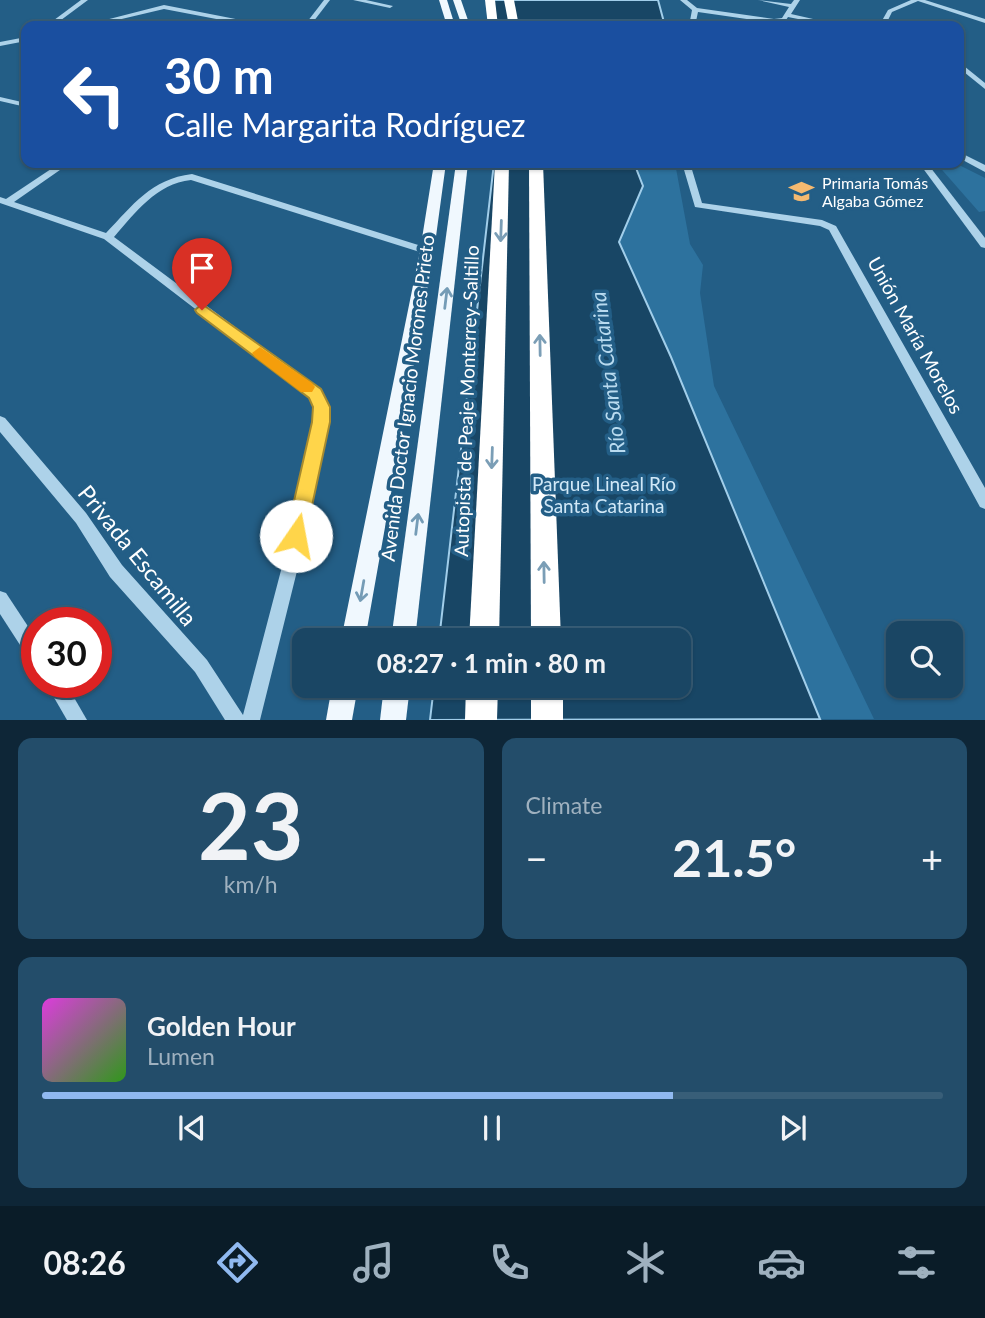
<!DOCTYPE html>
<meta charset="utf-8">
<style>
:root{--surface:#1a4664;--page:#234d6a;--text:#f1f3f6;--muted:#9fb1bf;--line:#385e78;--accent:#90b9f0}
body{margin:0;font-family:Lato,sans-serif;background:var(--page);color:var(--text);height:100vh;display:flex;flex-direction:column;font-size:26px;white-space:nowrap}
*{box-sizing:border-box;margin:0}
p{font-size:23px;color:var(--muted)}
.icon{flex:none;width:38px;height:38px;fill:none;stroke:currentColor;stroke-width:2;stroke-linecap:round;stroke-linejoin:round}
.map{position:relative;height:720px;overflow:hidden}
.details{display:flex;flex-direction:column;gap:18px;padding:18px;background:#0e2637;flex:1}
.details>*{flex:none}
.hud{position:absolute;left:21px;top:21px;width:943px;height:147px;border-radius:14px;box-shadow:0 2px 5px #0004,0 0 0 2px var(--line);background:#1a4fa0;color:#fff;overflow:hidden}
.controls{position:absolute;left:886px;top:621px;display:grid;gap:14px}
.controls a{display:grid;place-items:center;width:77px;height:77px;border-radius:14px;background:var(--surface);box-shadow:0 2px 5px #0004,0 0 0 2px var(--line);font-size:35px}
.speed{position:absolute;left:21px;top:607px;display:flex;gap:14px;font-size:35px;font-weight:700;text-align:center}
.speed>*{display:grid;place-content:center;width:91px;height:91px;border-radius:50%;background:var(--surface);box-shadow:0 2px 5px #0004,0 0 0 2px var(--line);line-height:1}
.speed .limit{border:10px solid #d22;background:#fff;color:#111}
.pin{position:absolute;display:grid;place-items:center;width:60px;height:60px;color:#fff;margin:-72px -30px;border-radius:50% 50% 50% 0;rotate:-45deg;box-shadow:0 0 7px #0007}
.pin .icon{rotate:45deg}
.me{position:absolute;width:77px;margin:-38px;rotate:12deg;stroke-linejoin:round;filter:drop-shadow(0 0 5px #0008)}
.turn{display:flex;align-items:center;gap:24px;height:147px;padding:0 28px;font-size:32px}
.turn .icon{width:91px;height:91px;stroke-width:2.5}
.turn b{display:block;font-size:49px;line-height:60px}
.big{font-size:52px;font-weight:700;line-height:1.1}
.details .card{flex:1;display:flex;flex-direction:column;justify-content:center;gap:10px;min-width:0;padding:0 24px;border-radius:14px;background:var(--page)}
.details .dial{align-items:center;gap:0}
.dial b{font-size:91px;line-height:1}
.song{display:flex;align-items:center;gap:21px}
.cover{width:84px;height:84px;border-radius:10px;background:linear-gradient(135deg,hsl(300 70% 55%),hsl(110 70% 35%))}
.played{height:7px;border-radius:4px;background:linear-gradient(90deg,var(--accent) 70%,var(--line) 70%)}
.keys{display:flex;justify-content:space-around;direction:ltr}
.heat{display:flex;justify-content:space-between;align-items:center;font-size:38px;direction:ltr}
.details .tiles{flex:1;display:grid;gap:18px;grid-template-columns:1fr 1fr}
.card:last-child{grid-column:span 2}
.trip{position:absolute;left:292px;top:628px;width:399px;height:70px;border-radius:14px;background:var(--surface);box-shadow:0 2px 5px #0004,0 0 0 2px var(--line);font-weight:700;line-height:70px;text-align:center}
.menu{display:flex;height:112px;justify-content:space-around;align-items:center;background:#0a1c28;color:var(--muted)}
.menu .icon{width:49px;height:49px}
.menu .selected{color:var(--accent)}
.menu b{font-size:32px;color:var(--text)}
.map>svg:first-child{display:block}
.green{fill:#2d729e}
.water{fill:#184665;stroke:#a1ceea;stroke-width:2}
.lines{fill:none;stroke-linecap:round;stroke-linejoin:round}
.minor{fill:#add2e9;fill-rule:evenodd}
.major{fill:#f0f8fe;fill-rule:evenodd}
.highway{fill:#fff;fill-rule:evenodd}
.oneway{stroke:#7b9eb6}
.oneway2{stroke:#759cb6}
.route{fill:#ffd54a;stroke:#a68a30;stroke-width:2}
.slow{fill:#f59e0b}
.labels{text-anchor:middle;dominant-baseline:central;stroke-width:7;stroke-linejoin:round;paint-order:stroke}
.far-poi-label{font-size:16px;fill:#fff;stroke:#235e86;text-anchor:start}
.street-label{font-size:19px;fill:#fff;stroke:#235e86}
.park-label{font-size:19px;fill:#d1e8f7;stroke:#235e86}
.water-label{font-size:21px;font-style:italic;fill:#b9dbf0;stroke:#235e86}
.near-street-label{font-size:23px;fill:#fff;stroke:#235e86}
</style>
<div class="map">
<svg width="985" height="720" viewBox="0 0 985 720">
<rect width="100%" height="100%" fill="#235e86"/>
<g class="green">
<polygon points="493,163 675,163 690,244 703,265 700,293 714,386 874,719 431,720 679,686 679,640 489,251"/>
<polygon points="936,163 955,163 985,178 985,211 979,212"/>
</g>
<g class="water">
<polygon points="487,0 658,0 665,26 490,26"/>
<polygon points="494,163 634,163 643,186 619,242 671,357 820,719 430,720 434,686 679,686 679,640 439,640"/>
</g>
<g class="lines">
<g class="minor">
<polygon points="81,0 88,0 53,26 46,26"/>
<polygon points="324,0 330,0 310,26 304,26"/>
<polygon points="353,0 366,0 393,6 390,8"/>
<polygon points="680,0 687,0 697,8 774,19 782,18 789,7 758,0 791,4 794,0 800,0 791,14 844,26 833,26 788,17 786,20 774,23 698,12 695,26 689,26 692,10"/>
<polygon points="911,0 925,0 985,19 985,23 918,1 892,12 885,26 879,26 888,10"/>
<polygon points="164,5 261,24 264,26 253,26 164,9 92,26 82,26"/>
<polygon points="26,37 26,41 0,46 0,42"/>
<polygon points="959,62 985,83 985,89 959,68"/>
<polygon points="0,97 26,103 26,107 0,101"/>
<polygon points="959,152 985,165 985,172 959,158"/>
<path d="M60 163H70L14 202 106 233C133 205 151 179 192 174L431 249 432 251 431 253H423L191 180C156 184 136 212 114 237L320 390 328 407V422L300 559 260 720H225L195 672 110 577 76 523 0 432V416L5 418 86 513 122 565 207 660 243 715 284 559 314 422V407L310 397 104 239 0 203V197L6 199Z"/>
<polygon points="682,163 690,163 702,203 822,220 836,226 985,488 985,509 980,507 829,230 820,226 695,207"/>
<polygon points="919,163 927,163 985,238 985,248 981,247"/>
<polygon points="0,591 6,593 37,640 37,665 31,662 0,614"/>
<polygon points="45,682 65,682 87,720 67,720"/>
</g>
<g class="major">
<polygon points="439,0 447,0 455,26 447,26"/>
<polygon points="453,0 461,0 470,26 462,26"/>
<polygon points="434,163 446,163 434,251 365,640 341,640 420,251"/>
<polygon points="456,163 468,163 415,640 391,640"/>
<polygon points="332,686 358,686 352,720 326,720"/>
<polygon points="384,686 410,686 406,720 380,720"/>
</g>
<g class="highway">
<polygon points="485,0 495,0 498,26 488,26"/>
<polygon points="504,0 514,0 519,26 509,26"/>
<polygon points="495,163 509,163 499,640 469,640"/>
<polygon points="529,163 543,163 561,640 531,640"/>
<polygon points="466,686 498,686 497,720 465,720"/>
<rect x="531" y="686" width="32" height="34"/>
</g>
</g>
<defs><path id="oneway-shaft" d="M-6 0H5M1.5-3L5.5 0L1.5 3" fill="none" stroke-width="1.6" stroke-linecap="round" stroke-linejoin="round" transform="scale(1.75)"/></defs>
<g class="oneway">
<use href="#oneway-shaft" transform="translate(501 231) rotate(92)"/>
<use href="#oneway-shaft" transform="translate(540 345) rotate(-91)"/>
<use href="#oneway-shaft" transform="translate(492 458) rotate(92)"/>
<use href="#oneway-shaft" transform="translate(544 572) rotate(-91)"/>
</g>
<g class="oneway2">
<use href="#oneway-shaft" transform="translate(446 298) rotate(-83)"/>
<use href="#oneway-shaft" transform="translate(417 524) rotate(-83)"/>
<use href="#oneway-shaft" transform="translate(362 591) rotate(100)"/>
</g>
<polygon class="route" points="202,304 321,389 330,407 330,422 304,543 296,546 289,543 286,536 312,422 313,407 309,398 197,313 195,310"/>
<polygon class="slow" points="260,347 312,383 315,387 312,392 301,392 255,357 252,353"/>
<defs>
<symbol id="school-bare" viewBox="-9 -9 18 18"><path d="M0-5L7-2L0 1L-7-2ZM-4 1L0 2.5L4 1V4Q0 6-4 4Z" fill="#f4b970" stroke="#235e86" stroke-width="2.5" paint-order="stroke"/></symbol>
</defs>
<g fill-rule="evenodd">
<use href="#school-bare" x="784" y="174" width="35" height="35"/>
</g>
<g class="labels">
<g class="far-poi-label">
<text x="822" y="182">Primaria Tomás<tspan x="822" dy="18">Algaba Gómez</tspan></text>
</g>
<g class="street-label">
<text transform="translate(916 335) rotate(61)">Unión María Morelos</text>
<text transform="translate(407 398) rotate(-83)">Avenida Doctor Ignacio Morones Prieto</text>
<text transform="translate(466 401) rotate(-88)">Autopista de Peaje Monterrey-Saltillo</text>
</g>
<g class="park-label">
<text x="604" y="483">Parque Lineal Río<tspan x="604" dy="22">Santa Catarina</tspan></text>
</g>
<g class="water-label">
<text transform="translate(607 373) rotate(-97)">Río Santa Catarina</text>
</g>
<g class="near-street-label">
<text transform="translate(138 555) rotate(51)">Privada Escamilla</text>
</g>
</g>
</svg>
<div class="controls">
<a><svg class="icon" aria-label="search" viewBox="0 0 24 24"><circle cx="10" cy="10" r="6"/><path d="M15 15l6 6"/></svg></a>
</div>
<div class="speed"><div class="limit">30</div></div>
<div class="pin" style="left:202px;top:310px;background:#d93025"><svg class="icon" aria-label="arrive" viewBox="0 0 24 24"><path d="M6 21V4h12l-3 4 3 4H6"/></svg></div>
<svg class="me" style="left:296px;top:536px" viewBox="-20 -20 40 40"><circle r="19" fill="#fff"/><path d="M0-13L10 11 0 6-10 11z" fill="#ffd54a"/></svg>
<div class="trip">08:27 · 1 min · 80 m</div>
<div class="hud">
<div class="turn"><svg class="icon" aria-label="left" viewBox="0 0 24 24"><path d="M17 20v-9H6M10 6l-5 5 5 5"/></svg><div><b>30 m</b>Calle Margarita Rodríguez</div></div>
</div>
</div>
<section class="details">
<div class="tiles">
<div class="card dial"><b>23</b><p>km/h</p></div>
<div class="card"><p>Climate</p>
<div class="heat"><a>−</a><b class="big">21.5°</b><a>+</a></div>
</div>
<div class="card">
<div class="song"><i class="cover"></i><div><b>Golden Hour</b><p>Lumen</p></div></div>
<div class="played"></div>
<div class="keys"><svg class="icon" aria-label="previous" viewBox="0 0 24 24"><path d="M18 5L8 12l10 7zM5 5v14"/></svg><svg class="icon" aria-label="pause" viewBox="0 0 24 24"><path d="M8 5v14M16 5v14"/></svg><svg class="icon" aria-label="next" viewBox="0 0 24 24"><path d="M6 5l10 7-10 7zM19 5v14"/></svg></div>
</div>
</div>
</section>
<nav class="menu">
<b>08:26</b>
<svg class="icon selected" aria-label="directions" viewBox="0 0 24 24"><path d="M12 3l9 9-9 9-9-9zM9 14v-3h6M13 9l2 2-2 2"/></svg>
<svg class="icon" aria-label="music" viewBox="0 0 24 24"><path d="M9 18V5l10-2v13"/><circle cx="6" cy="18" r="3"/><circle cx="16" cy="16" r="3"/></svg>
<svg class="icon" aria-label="phone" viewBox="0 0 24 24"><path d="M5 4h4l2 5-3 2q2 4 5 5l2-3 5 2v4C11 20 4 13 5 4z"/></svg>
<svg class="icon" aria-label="climate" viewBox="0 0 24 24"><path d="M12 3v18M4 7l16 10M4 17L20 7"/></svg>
<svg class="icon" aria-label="car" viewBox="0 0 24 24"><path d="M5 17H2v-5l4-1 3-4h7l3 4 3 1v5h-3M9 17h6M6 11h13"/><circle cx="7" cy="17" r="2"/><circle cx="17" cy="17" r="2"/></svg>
<svg class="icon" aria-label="filters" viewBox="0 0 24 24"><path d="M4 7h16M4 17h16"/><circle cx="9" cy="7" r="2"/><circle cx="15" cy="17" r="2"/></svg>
</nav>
